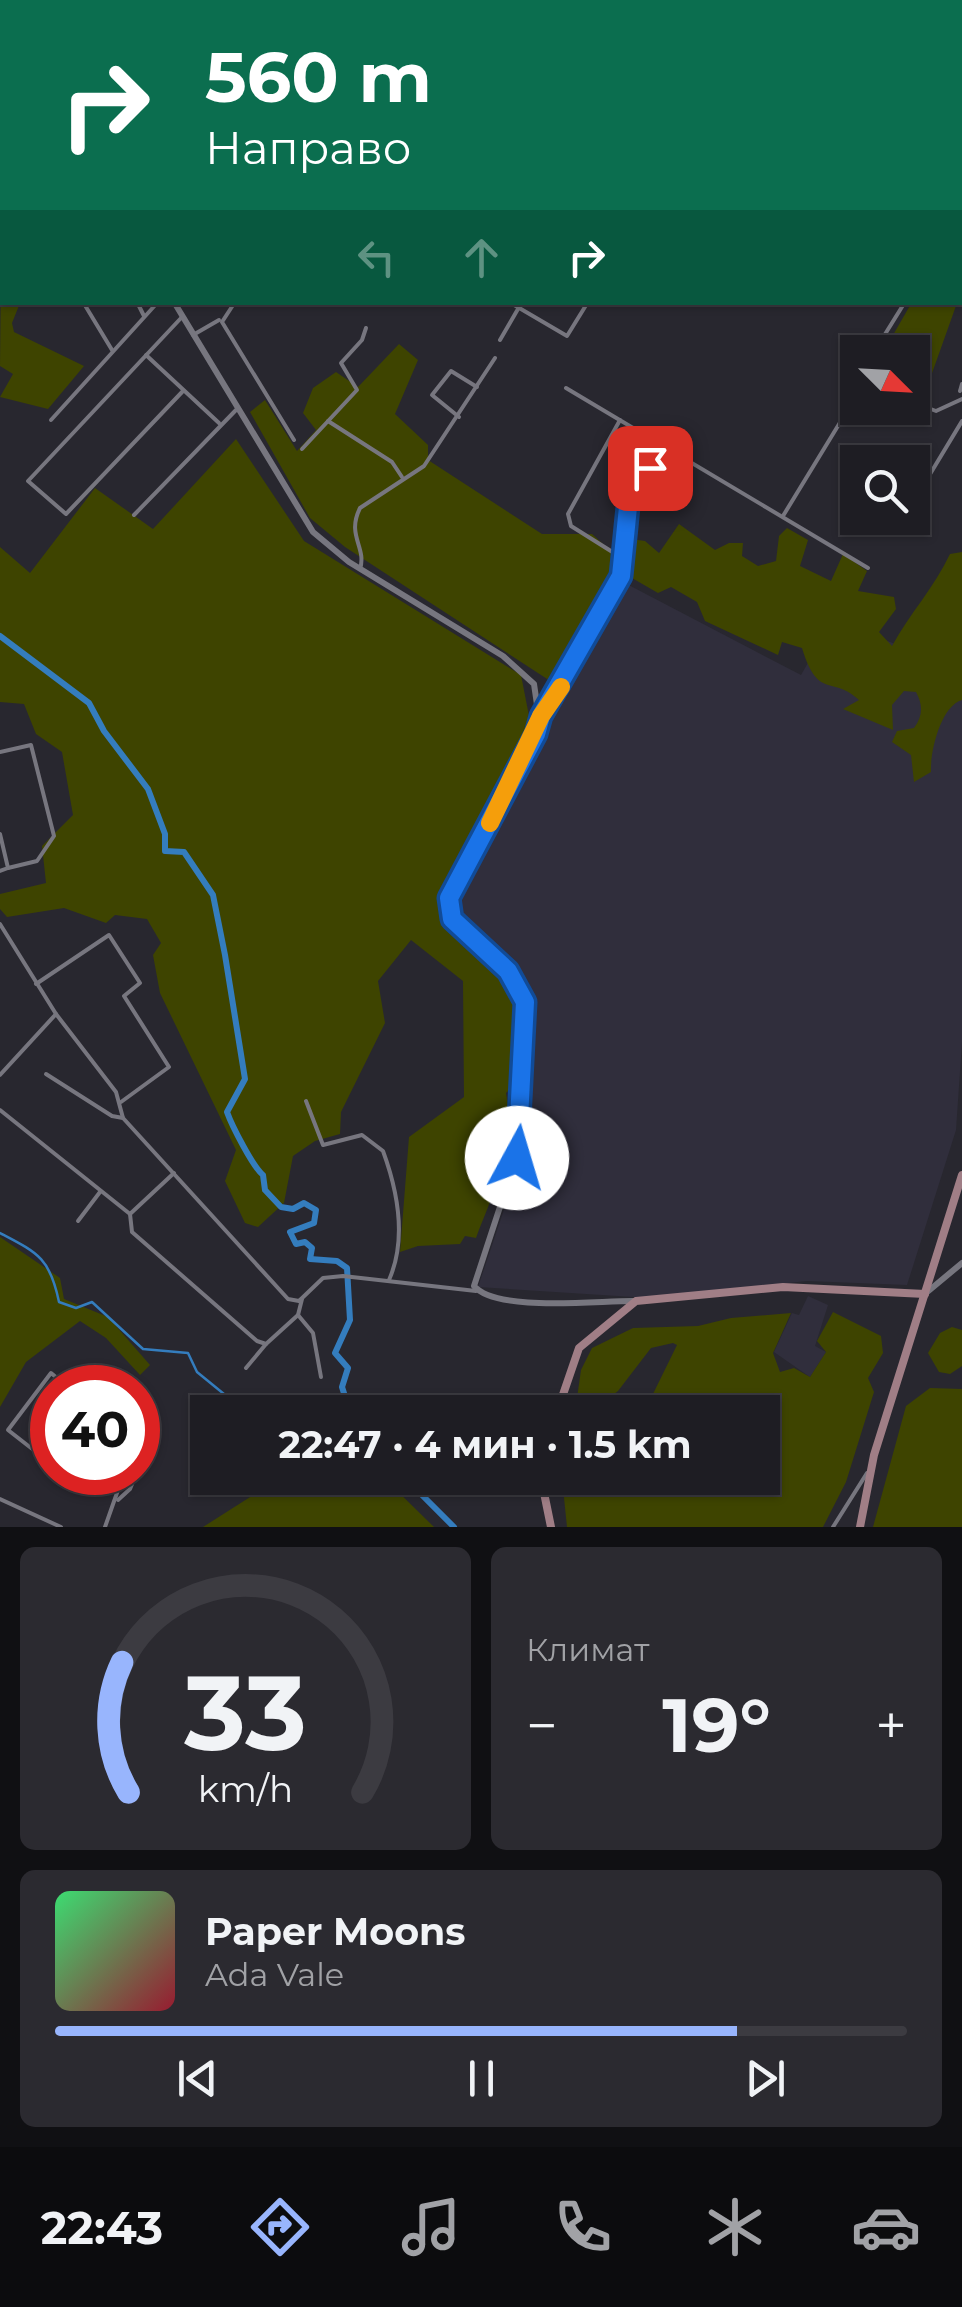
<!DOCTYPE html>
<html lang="ru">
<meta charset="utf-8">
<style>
:root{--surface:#1e1d23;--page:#2b2a30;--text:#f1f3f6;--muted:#a1a2a6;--line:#3c3b41;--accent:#98b5fd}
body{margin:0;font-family:Montserrat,sans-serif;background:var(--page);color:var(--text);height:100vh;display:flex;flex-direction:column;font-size:38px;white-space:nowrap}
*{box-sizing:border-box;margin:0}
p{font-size:32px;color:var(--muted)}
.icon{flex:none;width:55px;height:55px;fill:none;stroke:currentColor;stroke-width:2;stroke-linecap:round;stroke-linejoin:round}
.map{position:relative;height:1527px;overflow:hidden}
.panel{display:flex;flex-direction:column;gap:20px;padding:20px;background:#101013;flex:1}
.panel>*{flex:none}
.top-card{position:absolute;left:0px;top:0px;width:962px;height:305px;box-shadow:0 2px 8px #0004,0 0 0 2px var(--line);background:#0b6e4f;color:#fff;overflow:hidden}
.needle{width:65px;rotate:114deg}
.buttons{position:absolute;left:840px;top:335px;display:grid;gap:20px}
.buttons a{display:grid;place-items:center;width:90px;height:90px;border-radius:0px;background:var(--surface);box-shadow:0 2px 8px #0004,0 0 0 2px var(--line);font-size:50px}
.speed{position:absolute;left:30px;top:1365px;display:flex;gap:20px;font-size:50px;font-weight:700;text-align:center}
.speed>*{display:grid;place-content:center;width:130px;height:130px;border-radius:50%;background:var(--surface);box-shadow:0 2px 8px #0004,0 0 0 2px var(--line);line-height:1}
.speed .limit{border:15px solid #d22;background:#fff;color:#111}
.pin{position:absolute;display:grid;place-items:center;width:85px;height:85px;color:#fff;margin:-42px;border-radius:20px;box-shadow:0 5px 15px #0006}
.me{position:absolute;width:110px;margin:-55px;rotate:6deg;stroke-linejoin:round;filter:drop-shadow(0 0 8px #0008)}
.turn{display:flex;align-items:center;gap:35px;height:210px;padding:0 40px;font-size:45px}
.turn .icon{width:130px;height:130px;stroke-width:2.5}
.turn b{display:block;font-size:70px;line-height:85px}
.lanes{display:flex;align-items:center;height:95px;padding:0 40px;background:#0003;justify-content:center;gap:50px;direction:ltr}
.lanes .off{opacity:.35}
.big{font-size:75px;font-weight:700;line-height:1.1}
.panel .card{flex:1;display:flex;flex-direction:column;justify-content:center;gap:15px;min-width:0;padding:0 35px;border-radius:15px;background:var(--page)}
.panel .dial{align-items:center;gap:0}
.dial svg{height:260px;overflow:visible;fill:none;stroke:var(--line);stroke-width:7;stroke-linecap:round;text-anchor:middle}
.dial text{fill:var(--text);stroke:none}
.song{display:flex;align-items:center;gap:30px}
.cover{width:120px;height:120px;border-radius:15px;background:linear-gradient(135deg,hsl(140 70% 55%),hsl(350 70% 35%))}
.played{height:10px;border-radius:5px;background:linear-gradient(90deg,var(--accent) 80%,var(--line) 80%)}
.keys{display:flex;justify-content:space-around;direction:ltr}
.heat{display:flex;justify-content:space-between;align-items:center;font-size:55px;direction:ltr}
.panel .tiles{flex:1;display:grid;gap:20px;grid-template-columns:1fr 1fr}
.card:last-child{grid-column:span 2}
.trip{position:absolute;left:190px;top:1395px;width:590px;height:100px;border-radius:0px;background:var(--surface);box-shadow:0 2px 8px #0004,0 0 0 2px var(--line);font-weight:700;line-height:100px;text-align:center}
.dock{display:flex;height:160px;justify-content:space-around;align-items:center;background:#0c0c0e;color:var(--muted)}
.dock .icon{width:70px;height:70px}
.dock .current{color:var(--accent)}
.dock b{font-size:45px;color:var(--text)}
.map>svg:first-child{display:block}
.built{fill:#302e3c}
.green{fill:#3e4400}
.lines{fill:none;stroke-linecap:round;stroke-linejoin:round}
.stream{stroke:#347dbe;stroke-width:2.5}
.river{stroke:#347dbe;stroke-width:6}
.minor{stroke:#77767f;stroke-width:4}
.tertiary{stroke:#77767f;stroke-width:6}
.secondary{stroke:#a07e86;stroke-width:8}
.route-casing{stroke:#114b97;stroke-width:25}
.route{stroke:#1a73e8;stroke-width:18}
.slow{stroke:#f59e0b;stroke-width:18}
</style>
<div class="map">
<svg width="962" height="1527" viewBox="0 0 962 1527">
<rect width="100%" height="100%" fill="#28272f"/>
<g class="built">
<polygon points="621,581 801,675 833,619 962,671 962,1042 956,1130 907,1285 807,1281 649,1298 478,1287 521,1159 528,1007 508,961 457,917 453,896"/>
<polygon points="808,1296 828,1305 815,1346 826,1352 810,1377 774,1352 792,1313 799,1315"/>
</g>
<g class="green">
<polygon points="2,173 2,302 20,303 12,323 14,332 84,366 48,409 0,397 13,374 0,366"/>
<polygon points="912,302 957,303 931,376 913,365 912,352 885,349"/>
<polygon points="399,344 418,360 395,414 428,445 428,460 542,534 592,534 614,554 619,580 561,688 345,547 310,518 250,412 265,400 297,451 316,430 303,413 313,388 336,372 358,387"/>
<path d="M236 439 304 541 521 675 531 726 442 891 439 916 492 962 509 987 517 1004 512 1087 506 1093C517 1149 495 1187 476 1238L465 1236 460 1244 418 1246 400 1252 409 1137 464 1097 463 981 411 940 378 981 385 1023 341 1112 340 1134 315 1141 293 1156 284 1203 258 1227 245 1223 225 1181 236 1150 160 993 153 955 161 943 147 919 115 915 106 923 64 908 7 917 0 909V894L46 883 42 846 73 815 62 752 36 734 24 704 0 702V547L30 573 95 488 153 529Z"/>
<path d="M679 524 715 550 729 543H743L742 556 758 566 776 561 779 536 787 528 808 540 800 566 831 581 843 554 867 571 858 591 894 597 896 609 879 632 892 646C910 613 934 588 950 554L962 552V700C941 706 930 751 931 772L914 782 911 755 892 742 897 731 914 728C923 716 923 705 916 692L904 691 892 705 893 730 843 709 859 700C833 675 818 701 802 648L782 642 778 655 705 621 697 602 671 587 658 593 625 574 631 539 645 541 659 553Z"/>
<polygon points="0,1237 60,1278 64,1299 108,1317 150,1365 140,1375 106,1338 80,1321 26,1362 0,1407"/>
<polygon points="833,1312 881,1336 883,1353 868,1378 874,1392 846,1482 823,1527 567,1527 562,1478 762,1478 762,1412 627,1412 651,1398 677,1345 673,1343 651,1348 618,1391 591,1412 575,1412 581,1370 592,1348 633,1328 698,1326 731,1318 791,1313 773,1353 780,1372 794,1368 810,1377 826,1352 817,1341"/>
<polygon points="952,1327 962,1330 962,1366 950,1374 939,1372 928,1353 940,1333"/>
<polygon points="930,1388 962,1389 962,1527 873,1527 906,1406"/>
<polygon points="280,1478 384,1478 434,1527 203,1527"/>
</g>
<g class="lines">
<path class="stream" d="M0 1233C38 1253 50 1258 59 1302L76 1308 92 1302 143 1349 188 1353 197 1372 246 1412"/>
<g class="river">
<path d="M0 636 89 703 104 731 148 789 165 834V851L184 852 213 895 225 955 245 1079 227 1112C232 1126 253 1167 263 1175L265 1190 281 1207 293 1209 304 1203 316 1210 314 1223 290 1232 296 1244 305 1242 312 1248 310 1259 337 1261 347 1268 350 1320 335 1353 348 1368 342 1387 350 1412"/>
<polyline points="405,1478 454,1527"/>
</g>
<g class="minor">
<polyline points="30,0 32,2"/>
<polyline points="210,0 211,2"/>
<polyline points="313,0 323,2"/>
<polyline points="402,0 403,2"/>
<polyline points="261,2 262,0"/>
<polyline points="338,2 347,0"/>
<polyline points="605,2 607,0"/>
<polyline points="83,302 112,350"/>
<polyline points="137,302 144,316"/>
<polyline points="235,302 222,322 294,440"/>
<polyline points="509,302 567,336 588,302"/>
<polyline points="182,317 28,481 66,514 183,391"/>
<polyline points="193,335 219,320"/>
<polyline points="500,340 522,302"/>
<polyline points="874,352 905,302"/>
<polyline points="146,355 219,423"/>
<polyline points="912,375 929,384 924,403 928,408 936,411 962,399"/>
<polyline points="566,388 868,568"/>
<polyline points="960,391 962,384"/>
<polyline points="459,417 432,395 451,371 477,387"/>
<polyline points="51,420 158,302"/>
<polyline points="620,420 568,514 571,526 622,558"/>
<polyline points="328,421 392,462 402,477"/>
<polyline points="302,449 357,390 341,363 362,340 366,328"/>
<polyline points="912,504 962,421"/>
<polyline points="134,515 236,410"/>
<polyline points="783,516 858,393"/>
<polyline points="898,528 905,518"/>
<path d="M360 569C367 547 346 536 360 508L424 466 495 358"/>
<polyline points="541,716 621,576 628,507 663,447"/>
<polyline points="0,752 31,745 54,836 37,861 8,868"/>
<polyline points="0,834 8,868 0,871"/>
<polyline points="0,924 56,1014 116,1092 123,1118 288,1299 299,1301 323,1278 343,1276 476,1291"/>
<polyline points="36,984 109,935 140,983 124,996 169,1067 121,1102"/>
<polyline points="46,1074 112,1116 123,1118"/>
<polyline points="0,1075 56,1014"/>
<path d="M306 1101 323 1145 362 1135 383 1151C398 1192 407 1239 389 1280"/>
<polyline points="0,1110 130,1214 174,1173"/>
<polyline points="130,1214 132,1232 257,1341 266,1344 298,1315 302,1299"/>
<polyline points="78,1221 100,1192"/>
<polyline points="298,1315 313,1333 321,1377"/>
<polyline points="246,1368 266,1344"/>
<polyline points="94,1388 100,1385"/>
<polyline points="138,1430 148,1443 138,1471"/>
<polyline points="52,1456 40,1455 8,1430 51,1373 69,1388"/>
<polyline points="92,1472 118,1490 105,1527"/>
<polyline points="0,1499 61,1527"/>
<polyline points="118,1500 130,1489 137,1472"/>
<polyline points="833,1527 867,1473"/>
</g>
<g class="tertiary">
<polyline points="0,7 2,11"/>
<path d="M174 302 313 532 349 562 503 656 534 684 540 725 449 898 452 919 508 971 525 1002 519 1149 474 1286C497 1313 601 1300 636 1301"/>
<polyline points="926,1293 962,1263"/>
</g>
<g class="secondary">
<polyline points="557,1412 579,1348 636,1301 783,1287 925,1294"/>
<polyline points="541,1478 551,1527"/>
<polyline points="860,1527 874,1455 962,1175"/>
</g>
</g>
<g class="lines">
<defs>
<polyline id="route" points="517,1158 525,1002 508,971 452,919 449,898 536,734 541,716 621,576 628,507 650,468"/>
</defs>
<use href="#route" class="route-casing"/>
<use href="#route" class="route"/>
<polyline class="slow" points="490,823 541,716 561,687"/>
</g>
</svg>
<div class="buttons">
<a><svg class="needle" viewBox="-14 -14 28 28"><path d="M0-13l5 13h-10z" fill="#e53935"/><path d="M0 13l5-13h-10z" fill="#a1a2a6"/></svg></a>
<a><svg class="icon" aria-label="search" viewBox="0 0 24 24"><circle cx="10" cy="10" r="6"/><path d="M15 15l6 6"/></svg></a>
</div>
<div class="speed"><div class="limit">40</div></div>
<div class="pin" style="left:650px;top:468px;background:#d93025"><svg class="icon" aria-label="arrive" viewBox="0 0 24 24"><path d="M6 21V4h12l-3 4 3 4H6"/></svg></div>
<svg class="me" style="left:517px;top:1158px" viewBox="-20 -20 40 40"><circle r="19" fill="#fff"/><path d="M0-13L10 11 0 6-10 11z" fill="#1a73e8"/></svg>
<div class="trip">22:47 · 4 мин · 1.5 km</div>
<div class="top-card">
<div class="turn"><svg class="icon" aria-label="right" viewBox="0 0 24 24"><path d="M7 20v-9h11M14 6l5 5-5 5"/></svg><div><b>560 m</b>Направо</div></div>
<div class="lanes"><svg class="icon off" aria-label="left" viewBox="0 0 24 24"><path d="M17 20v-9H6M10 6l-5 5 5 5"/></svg><svg class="icon off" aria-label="ahead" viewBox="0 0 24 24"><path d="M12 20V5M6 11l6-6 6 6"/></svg><svg class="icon" aria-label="right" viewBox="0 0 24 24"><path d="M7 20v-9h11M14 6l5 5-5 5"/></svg></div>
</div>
</div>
<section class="panel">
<div class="tiles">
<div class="card dial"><svg viewBox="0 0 100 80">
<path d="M14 69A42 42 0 1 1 86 69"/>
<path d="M14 69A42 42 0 0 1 12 29" stroke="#98b5fd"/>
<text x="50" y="56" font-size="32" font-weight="700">33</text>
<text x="50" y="72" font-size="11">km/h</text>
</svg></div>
<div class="card"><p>Климат</p>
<div class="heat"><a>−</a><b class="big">19°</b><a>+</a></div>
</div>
<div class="card">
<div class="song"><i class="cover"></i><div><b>Paper Moons</b><p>Ada Vale</p></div></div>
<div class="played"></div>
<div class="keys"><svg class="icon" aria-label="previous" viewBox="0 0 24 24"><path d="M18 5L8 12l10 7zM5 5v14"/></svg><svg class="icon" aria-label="pause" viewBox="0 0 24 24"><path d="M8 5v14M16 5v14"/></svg><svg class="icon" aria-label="next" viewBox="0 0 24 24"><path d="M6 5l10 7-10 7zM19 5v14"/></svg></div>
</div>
</div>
</section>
<nav class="dock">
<b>22:43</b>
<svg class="icon current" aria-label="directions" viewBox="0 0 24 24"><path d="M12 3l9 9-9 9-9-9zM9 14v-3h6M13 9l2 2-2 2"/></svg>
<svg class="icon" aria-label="music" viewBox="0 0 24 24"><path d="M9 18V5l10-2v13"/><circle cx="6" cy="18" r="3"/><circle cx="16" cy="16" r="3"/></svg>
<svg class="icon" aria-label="phone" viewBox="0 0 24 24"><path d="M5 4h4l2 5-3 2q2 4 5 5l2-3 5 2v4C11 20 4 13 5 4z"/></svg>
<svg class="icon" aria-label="climate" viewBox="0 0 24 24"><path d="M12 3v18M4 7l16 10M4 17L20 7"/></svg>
<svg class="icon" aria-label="car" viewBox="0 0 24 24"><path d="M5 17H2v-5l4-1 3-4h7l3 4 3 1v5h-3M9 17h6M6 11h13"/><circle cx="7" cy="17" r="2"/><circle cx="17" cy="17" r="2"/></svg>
</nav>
